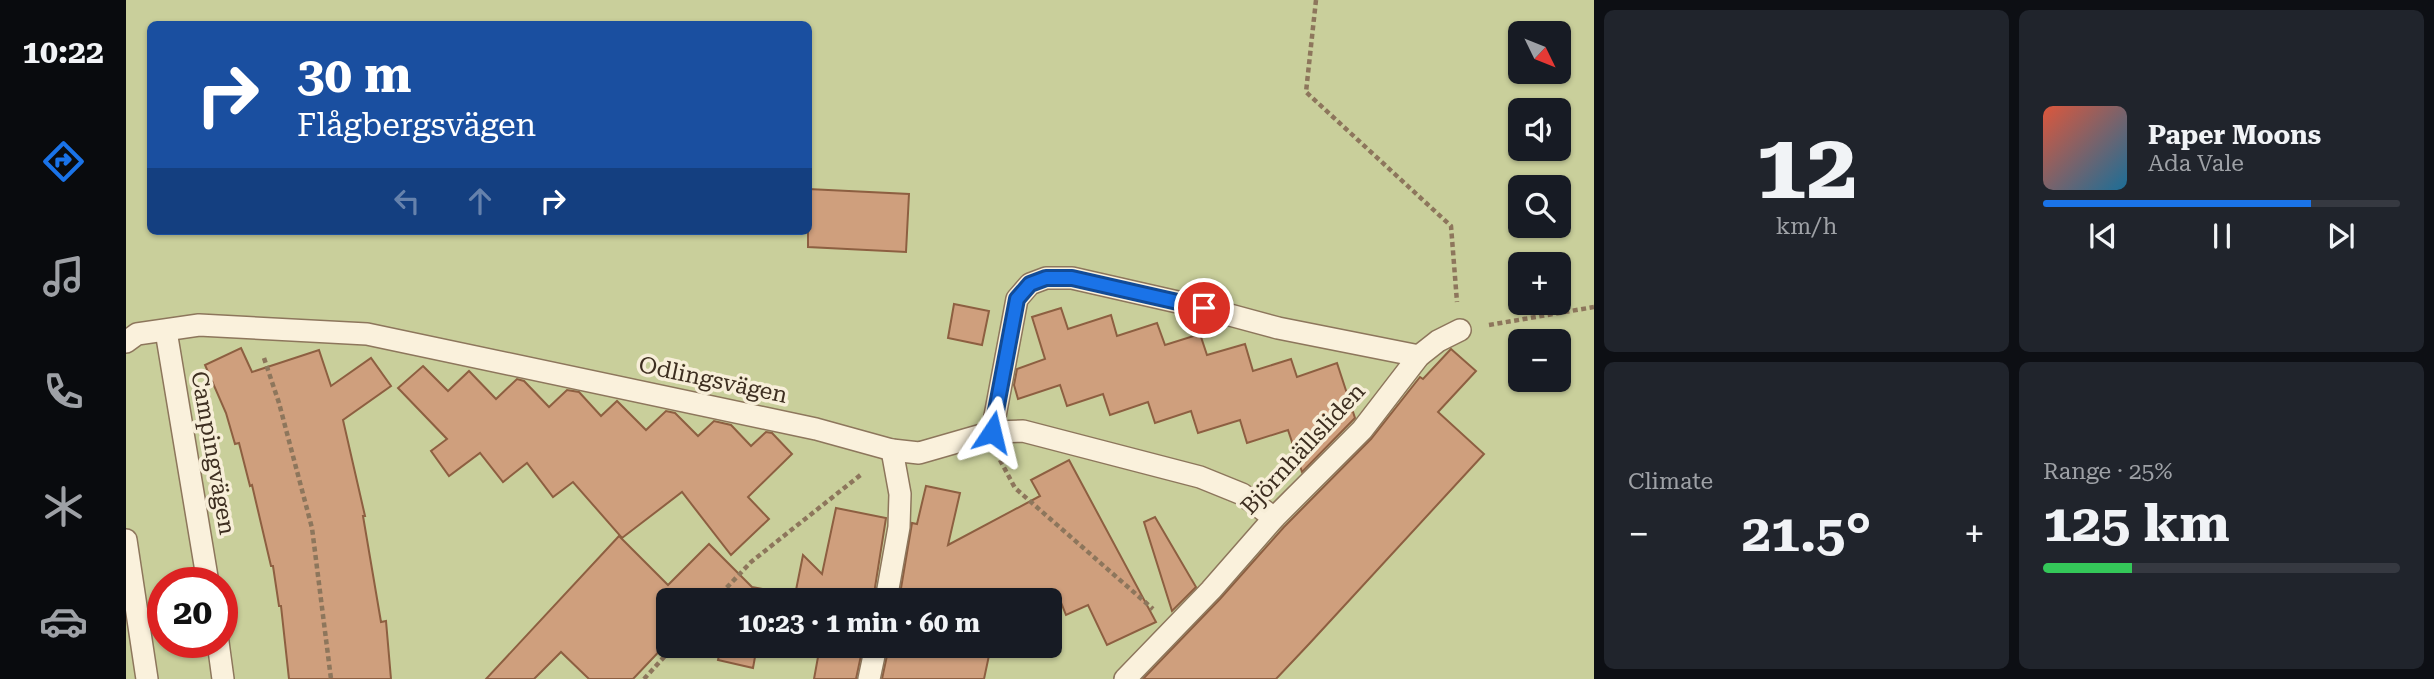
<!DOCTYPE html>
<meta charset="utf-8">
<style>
:root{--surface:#171b24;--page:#20242c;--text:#f1f3f6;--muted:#9ea1a6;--line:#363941;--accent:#1a73e8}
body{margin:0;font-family:"Roboto Serif",serif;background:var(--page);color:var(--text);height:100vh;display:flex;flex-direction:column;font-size:26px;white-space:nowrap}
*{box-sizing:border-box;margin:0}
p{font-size:23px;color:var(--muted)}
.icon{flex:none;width:38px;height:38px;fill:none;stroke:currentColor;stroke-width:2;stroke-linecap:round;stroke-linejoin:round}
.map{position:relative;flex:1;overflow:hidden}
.drawer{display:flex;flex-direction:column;gap:10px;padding:10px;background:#0d0f14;width:840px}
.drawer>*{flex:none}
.hud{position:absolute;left:21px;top:21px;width:665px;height:214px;border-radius:10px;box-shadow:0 2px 5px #0004;background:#1a4fa0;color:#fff;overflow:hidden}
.needle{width:46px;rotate:133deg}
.buttons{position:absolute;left:1382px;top:21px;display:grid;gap:14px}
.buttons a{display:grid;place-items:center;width:63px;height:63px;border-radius:10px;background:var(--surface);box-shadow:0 2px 5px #0004;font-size:35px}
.speed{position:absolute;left:21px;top:567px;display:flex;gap:14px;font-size:35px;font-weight:700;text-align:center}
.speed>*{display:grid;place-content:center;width:91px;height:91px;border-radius:50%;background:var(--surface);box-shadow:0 2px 5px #0004;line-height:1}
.speed .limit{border:10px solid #d22;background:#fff;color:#111}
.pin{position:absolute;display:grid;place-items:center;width:60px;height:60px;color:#fff;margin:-30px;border:4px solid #fff;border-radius:50%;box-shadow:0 2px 7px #0007}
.me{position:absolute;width:77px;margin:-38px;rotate:10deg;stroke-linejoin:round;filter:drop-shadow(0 0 5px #0008)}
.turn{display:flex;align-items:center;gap:24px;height:147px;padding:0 35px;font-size:32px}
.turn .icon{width:91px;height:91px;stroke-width:2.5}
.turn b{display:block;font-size:49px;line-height:60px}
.lanes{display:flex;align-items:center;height:66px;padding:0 35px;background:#0003;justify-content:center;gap:35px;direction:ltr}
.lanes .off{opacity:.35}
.big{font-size:52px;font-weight:700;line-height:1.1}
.drawer .widget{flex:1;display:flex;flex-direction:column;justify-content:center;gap:10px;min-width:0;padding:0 24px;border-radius:10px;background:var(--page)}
.drawer .dial{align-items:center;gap:0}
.dial b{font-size:91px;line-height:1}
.song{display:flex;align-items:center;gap:21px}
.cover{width:84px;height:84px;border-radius:10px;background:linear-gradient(135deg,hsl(10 70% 55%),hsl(200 70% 35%))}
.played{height:7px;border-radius:4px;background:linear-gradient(90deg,var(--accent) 75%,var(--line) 75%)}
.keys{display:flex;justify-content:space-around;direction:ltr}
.heat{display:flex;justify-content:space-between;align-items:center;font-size:38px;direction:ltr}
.charge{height:10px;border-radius:5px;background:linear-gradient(90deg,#34c759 25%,var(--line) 0)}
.drawer .tiles{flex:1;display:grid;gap:10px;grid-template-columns:repeat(2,1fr)}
.trip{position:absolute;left:530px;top:588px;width:406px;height:70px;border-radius:10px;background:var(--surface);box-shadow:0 2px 5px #0004;font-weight:700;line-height:70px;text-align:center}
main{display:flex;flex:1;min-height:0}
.dock{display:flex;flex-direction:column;width:126px;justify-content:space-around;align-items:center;background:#090b0e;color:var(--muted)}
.dock .icon{width:49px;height:49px}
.dock .selected{color:var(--accent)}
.dock b{font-size:32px;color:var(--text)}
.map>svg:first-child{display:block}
.green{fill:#c9cf9b;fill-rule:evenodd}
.building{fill:#cf9f7d;stroke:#8d5f41;stroke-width:2}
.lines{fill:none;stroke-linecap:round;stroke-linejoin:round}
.service-casing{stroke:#8d765c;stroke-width:24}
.path{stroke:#8d765c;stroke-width:4.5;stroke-dasharray:5 3.5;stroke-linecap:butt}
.service{stroke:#faf1dc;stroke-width:21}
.route-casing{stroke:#114b97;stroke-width:18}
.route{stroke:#1a73e8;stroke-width:12}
.labels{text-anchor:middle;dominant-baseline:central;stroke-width:7;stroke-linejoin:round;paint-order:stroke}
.street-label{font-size:23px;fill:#3d2e20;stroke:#f7eed8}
</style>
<main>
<nav class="dock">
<b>10:22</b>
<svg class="icon selected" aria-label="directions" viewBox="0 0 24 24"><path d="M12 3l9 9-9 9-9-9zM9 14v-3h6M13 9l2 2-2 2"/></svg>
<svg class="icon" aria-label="music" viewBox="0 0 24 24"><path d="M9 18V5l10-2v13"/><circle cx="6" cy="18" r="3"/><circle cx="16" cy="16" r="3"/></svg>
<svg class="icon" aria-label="phone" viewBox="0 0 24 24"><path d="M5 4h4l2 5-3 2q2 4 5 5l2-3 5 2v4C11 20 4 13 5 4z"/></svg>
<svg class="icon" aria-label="climate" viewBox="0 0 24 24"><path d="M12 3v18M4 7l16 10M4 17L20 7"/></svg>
<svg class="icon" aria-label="car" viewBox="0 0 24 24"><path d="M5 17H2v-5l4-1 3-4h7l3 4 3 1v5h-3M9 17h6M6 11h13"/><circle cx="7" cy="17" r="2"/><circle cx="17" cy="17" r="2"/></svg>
</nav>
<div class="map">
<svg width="1468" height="679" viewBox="0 0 1468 679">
<rect width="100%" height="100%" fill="#f0e4c8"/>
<path class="green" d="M0 0H1468V679H0ZM24 24H682V231H24ZM1395 33H1433V72H1395ZM1395 110H1433V149H1395ZM1395 187H1433V226H1395ZM1395 264H1433V303H1395ZM1395 341H1433V380H1395ZM37 583H96V642H37ZM542 600H924V646H542Z"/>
<g class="building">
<polygon points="682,189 783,194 780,252 682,247"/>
<polygon points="828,304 863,311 856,345 822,338"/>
<polygon points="935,308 942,329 985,315 991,336 1031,323 1039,345 1074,334 1081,355 1119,344 1127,371 1165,359 1171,377 1211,363 1229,418 1176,472 1162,430 1121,443 1114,420 1072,433 1065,411 1029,423 1022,402 984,415 977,394 941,406 934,385 892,399 888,385 891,369 919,359 906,317"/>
<polygon points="115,348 126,372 193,350 205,386 245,358 265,386 217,420 239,516 237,516 255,622 260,621 265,679 163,679 155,606 153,606 147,566 145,566 126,485 124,486 113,443 109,444 100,413 79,365"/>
<polygon points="1325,349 1350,371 1312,412 1358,454 1183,644 1150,679 1017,679 1094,599 1158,527 1245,439 1294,377 1297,379"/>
<polygon points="297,366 322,391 343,371 370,399 391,379 398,381 423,407 441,390 453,392 475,416 491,401 520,430 540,411 549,413 572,436 588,421 605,425 625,446 640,432 646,433 666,454 622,497 643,519 605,555 556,492 496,538 447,482 427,497 401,463 377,482 354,453 323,476 305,451 321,439 272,388"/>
<polygon points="943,460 1030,622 981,645 962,605 940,615 934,600 773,600 786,523 791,524 800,486 834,493 822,545 914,496 905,480"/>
<polygon points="710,508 760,518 747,600 668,600 677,555 696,574"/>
<polygon points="1029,517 1070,587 1046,611 1018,522"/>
<polygon points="493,536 542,585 583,544 626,587 642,590 640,600 542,600 542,642 507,679 463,679 435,652 408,679 360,679"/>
<polygon points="595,646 631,646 627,668 592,660"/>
<polygon points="694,646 737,646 730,679 688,679"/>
<polygon points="763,646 865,646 858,679 756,679"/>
</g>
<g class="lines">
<defs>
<g id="service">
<polyline points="40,331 82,583"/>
<polyline points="0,342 11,334 73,325 241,334 690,429 766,450 793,453 866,432 897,431 1074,477 1116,494 1148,518"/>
<polyline points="866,432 891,299 904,284 920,278 946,278 1078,308 1152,328 1293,356"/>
<polyline points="0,540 21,679"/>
<polyline points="760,600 773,527 774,494 766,450"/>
<polyline points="92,642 97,679"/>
<polyline points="743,679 750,646"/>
<polyline points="999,679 1085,590 1148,518 1236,430 1293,356 1312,341 1334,330"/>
</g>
</defs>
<use href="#service" class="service-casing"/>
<g class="path">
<polyline points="1190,0 1180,92 1325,226 1331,302"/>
<polyline points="1363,325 1468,307"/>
<polyline points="138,358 153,403 186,528 205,679"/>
<polyline points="874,460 889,488 1027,609"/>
<polyline points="589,600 625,562 737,473"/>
<polyline points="518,679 548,646"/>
</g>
<use href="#service" class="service"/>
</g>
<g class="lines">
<defs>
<polyline id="route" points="866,432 891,299 904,284 920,278 946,278 1078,308"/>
</defs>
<use href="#route" class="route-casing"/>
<use href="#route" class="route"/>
</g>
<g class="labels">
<g class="street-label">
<text transform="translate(587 380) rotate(12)">Odlingsvägen</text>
<text transform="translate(1177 449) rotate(-47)">Björnhällsliden</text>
<text transform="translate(87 453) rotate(80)">Campingvägen</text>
</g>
</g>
</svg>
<div class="buttons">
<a><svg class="needle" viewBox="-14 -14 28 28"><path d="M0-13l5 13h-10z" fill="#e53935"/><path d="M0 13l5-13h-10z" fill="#9ea1a6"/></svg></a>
<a><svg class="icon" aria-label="sound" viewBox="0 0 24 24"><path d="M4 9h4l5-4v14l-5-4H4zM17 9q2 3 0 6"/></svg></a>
<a><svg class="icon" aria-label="search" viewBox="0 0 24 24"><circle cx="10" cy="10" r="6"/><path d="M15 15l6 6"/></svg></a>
<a>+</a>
<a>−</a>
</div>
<div class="speed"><div class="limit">20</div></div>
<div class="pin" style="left:1078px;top:308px;background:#d93025"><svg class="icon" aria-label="arrive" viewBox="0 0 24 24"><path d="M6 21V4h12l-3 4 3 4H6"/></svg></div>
<svg class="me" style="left:866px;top:432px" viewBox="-20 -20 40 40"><path d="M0-17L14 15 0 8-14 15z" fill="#1a73e8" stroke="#fff" stroke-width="4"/></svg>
<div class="trip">10:23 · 1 min · 60 m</div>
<div class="hud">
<div class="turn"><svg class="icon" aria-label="right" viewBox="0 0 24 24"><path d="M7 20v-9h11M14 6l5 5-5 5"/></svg><div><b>30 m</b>Flågbergsvägen</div></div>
<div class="lanes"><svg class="icon off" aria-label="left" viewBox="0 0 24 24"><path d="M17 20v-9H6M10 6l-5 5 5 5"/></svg><svg class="icon off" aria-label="ahead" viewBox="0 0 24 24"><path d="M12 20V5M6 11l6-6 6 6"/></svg><svg class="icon" aria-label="right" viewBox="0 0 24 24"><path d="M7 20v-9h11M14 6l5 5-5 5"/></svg></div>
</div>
</div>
<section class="drawer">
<div class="tiles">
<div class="widget dial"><b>12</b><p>km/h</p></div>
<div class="widget">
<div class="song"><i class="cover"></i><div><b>Paper Moons</b><p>Ada Vale</p></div></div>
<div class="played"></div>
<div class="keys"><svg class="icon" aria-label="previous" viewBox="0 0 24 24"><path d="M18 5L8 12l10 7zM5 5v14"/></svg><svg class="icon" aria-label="pause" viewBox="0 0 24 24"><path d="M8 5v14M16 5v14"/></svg><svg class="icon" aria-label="next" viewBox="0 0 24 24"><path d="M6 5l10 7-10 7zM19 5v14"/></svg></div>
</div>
<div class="widget"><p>Climate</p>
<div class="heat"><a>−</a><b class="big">21.5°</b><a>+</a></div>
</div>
<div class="widget"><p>Range · 25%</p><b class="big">125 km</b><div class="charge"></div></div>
</div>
</section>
</main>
